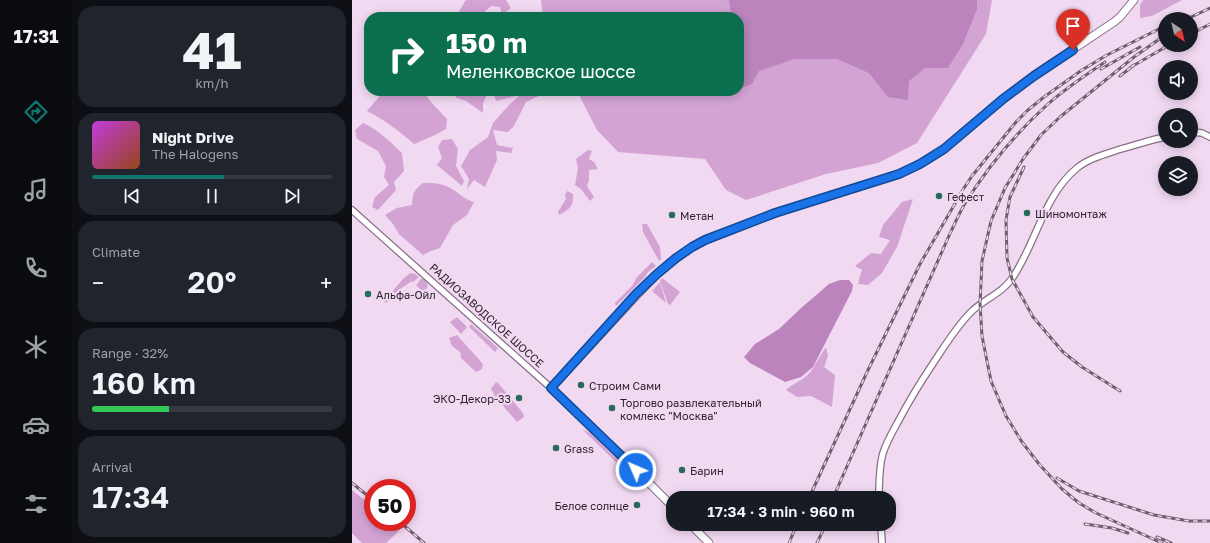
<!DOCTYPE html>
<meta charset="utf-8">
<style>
:root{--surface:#171b24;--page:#20242c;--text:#f1f3f6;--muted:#9ea1a6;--line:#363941;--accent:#0f766e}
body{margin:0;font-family:"Golos Text",sans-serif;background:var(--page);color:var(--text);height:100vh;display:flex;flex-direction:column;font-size:15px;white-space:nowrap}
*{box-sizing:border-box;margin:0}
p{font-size:13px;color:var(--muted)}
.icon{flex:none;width:22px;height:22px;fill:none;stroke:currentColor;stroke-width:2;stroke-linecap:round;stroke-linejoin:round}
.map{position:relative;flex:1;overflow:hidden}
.drawer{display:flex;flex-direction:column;gap:6px;padding:6px;background:#0d0f14;width:280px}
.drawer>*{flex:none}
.top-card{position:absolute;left:12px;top:12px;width:380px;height:84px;border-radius:16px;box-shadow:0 2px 10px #0003;background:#0b6e4f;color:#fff;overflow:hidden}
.needle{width:26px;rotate:145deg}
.controls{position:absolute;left:806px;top:12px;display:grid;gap:8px}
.controls a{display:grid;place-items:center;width:40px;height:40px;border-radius:50%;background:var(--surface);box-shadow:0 2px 10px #0003;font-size:20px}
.speed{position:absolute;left:12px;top:479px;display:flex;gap:8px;font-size:20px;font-weight:700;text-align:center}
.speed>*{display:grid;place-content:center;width:52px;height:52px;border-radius:50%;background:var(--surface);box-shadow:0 2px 10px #0003;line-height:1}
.speed .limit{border:6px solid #d22;background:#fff;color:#111}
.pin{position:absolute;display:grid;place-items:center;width:34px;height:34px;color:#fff;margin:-41px -17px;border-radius:50% 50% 50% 0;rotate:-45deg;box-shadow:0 0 4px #0007}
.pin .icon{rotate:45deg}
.me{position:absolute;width:44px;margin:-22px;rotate:315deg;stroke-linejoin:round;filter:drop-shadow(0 0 3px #0008)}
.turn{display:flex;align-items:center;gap:14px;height:84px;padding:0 16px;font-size:18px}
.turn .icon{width:52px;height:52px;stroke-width:2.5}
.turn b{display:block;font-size:28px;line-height:34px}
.big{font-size:30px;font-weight:600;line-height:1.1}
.drawer .tile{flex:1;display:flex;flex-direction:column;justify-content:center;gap:6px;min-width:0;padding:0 14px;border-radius:16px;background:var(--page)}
.drawer .dial{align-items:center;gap:0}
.dial b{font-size:52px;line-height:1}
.song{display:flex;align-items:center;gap:12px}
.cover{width:48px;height:48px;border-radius:6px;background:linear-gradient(135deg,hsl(290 70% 55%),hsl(20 70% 35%))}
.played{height:4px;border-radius:2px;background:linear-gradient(90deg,var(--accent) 55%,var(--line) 55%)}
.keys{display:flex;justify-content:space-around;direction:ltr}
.heat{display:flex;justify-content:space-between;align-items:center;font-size:22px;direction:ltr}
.charge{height:6px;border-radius:3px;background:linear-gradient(90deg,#34c759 32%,var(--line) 0)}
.trip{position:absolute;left:314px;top:491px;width:230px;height:40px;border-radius:16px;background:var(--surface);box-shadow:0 2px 10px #0003;font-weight:600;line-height:40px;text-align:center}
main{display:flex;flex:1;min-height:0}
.tabs{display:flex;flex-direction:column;width:72px;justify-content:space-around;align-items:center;background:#090b0e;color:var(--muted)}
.tabs .icon{width:28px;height:28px}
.tabs .active{color:var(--accent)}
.tabs b{font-size:18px;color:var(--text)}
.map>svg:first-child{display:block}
.green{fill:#d3a3d4}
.water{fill:#bb84bc}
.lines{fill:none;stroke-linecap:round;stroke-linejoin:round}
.minor-casing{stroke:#877087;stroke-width:8}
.major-casing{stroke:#877087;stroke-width:9}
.minor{stroke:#fff;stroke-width:5.5}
.major{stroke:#fff;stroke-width:7}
.rail-casing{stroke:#6e5f6e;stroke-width:3}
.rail{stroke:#f2d9f2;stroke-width:1.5;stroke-dasharray:4.5;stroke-linecap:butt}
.route-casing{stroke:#114b97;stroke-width:10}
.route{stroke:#1a73e8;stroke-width:7}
.poi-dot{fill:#286a5a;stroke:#f2d9f2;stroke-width:1.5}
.labels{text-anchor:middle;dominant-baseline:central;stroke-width:4;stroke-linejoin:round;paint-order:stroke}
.poi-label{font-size:11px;fill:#2d232d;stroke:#f2d9f2;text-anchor:start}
.street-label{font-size:11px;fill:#2d232d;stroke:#f2d9f2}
</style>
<main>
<nav class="tabs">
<b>17:31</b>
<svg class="icon active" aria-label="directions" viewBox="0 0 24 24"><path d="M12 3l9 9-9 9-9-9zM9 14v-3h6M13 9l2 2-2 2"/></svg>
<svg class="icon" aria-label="music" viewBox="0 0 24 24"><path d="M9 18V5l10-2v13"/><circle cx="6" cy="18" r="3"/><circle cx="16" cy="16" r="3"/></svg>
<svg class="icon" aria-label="phone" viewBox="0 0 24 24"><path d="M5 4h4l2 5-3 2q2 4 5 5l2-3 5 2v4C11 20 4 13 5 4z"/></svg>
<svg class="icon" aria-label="climate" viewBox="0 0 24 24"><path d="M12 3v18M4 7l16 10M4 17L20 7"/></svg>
<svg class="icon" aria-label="car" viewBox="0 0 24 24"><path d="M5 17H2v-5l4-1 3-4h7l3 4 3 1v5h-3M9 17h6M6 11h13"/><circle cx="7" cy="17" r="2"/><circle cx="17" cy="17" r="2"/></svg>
<svg class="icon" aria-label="filters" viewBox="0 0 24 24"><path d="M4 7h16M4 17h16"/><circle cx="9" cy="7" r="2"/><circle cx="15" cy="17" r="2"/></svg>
</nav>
<section class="drawer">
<div class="tile dial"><b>41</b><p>km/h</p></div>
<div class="tile">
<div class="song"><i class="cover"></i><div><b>Night Drive</b><p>The Halogens</p></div></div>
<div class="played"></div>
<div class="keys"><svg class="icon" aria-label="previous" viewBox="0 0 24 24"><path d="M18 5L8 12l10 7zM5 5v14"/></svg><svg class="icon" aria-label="pause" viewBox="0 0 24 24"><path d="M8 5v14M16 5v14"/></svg><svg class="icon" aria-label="next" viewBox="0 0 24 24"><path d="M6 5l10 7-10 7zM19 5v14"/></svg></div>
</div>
<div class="tile"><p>Climate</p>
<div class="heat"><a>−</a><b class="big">20°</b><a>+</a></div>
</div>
<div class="tile"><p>Range · 32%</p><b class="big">160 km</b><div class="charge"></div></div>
<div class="tile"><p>Arrival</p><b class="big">17:34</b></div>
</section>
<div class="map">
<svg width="858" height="543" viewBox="0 0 858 543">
<rect width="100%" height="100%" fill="#f2d9f2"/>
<g class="green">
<polygon points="115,0 154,0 159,8 150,15 148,7 139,6 127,17 104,17 113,1"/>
<polygon points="189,0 640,0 634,34 565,143 526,163 474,174 394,200 374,190 353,159 266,152 245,130 225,91 387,91 387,17 191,17"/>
<polygon points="791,0 830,0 800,16 788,18 788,5"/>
<path d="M32 91H71L79 102 95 119 94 129 81 136 62 144C47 131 33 120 15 111Z"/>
<polygon points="98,91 136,91 131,104 131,113 114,101 105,98"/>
<polygon points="152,91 191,91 191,94 174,102 162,126 156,132 141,130 145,145 161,148 159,153 144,151 145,160 133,187 122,180 115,189 117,179 109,166 118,150 136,137 141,123 156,106 168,95 144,101 142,95"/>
<path d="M11 123C26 129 38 142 50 153L52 171 42 182 44 190 26 210 20 207 23 197 37 185 32 177 34 166 26 151 5 139 3 130Z"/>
<polygon points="100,139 106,149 104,166 112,181 110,186 85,165 90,158 86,147 90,140"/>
<polygon points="236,150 240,151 237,159 242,162 246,169 237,170 237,180 235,186 242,197 238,201 229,189 223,185 226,168 224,159"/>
<path d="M71 183C82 183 90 183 100 189 108 194 112 199 122 202L115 215 101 225 88 248 79 251 71 255 47 234 41 224 33 215 45 208 60 205C61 193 61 191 71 183Z"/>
<path d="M215 191 221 194C222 206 217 210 207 215L206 212 214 199 213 195Z"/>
<polygon points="561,199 545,247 530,273 516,285 506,284 508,276 510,270 503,266 519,253 529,254 538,240 527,237 531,225 550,202"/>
<polygon points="290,224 295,224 308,247 309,259 307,261 291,232"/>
<polygon points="300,262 304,266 296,272 293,277 264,306 263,303 280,286 285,277"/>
<polygon points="58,273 63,274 67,277 61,282 60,281 48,289 34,303 32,301 51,279"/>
<polygon points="310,278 328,292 318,305 316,304 308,281"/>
<path d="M69 279H72C78 285 75 287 72 294L64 285Z"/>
<polygon points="308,282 314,303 300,291"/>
<polygon points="105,317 115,327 109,334 98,322"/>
<polygon points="119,324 146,348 143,352 117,327"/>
<polygon points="105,335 131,364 130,369 124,372 109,358 108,352 100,346 97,338"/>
<path d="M474 347 476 356 472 367 483 375 480 407 459 396 445 397 434 390C439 385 446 382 452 378 460 372 462 366 467 358 469 354 472 351 474 347Z"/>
<polygon points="144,382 146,383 171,413 172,417 165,422 144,398 139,389"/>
<polygon points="230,429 238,433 265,459 265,463"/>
<polygon points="0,490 21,507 21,522 39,522 47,525 48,530 34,543 10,543 0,533"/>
</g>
<g class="water">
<polygon points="377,0 625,0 625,9 611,44 596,68 573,68 557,81 556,100 536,97 517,73 485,59 442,59 407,71 400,84 387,89 387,17 380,17"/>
<polygon points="488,280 497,280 501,285 500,291 461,367 449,377 433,382 398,363 392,357 403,344 427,329 448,309 477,284"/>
</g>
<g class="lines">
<defs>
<g id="minor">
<polyline points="839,132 850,133 858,137"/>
<polyline points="0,210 199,388"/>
<path d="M527 498C527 483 527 467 531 453 535 441 541 431 547 420 557 401 568 383 580 365 592 347 604 327 619 312 632 299 651 293 661 277 684 243 692 195 725 168 737 158 754 154 769 149 784 145 798 140 813 137"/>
<polyline points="529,524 530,543"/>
</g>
<g id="major">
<polyline points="321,507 275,461 199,388 285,295 305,274 325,258 340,247 353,240 423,213 547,174 568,164 592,149 651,99 681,76 762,22 768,17 782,0"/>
<polyline points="338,524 357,543"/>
</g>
</defs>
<use href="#minor" class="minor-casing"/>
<use href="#major" class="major-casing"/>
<use href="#minor" class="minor"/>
<use href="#major" class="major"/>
<defs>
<g id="rail">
<polyline points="827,19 831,17"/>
<polyline points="835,19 858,8"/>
<polyline points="839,34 858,24"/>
<polyline points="779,67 817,45"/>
<polyline points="749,69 788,47"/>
<polyline points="768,76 782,65"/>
<polyline points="672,167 658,197 654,220 655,258 660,279 681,317 711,352 730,367 768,391"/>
<polyline points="705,478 727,491 802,515 837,521 858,521"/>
<polyline points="0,483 21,500"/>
<polyline points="457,498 516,370 568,264 612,188 620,176 664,122 676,110 692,97 730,70 755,55 813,26"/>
<path d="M481 498 596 238C601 227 606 216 612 205 635 168 664 133 696 104 714 88 734 75 753 62"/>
<polyline points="48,522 72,543"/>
<polyline points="733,524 760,528 776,533"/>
<polyline points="805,537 819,543"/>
<polyline points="437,543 445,524"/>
<polyline points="465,543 474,524"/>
<polyline points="810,543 744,513 727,503 710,489 687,464 670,442 654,416 639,381 630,336 628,304 630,261 639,221 653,188 671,159 689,135 708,117 782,57 813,35"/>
</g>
</defs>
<use href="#rail" class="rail-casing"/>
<use href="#rail" class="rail"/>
</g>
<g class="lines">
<defs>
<polyline id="route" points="284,470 199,388 284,294 305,274 324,258 340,247 353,240 423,213 547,174 568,164 592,149 651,99 682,76 721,50"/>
</defs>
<use href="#route" class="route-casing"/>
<use href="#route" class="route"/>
</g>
<g class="poi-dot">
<circle cx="587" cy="196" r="4"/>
<circle cx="675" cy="213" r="4"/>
<circle cx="320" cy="215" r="4"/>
<circle cx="16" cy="294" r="4"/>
<circle cx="229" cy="385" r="4"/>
<circle cx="167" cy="398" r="4"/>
<circle cx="260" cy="408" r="4"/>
<circle cx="204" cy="448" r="4"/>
<circle cx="330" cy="470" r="4"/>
<circle cx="285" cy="505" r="4"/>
</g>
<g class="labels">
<g class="poi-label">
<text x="595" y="196">Гефест</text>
<text x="683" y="213">Шиномонтаж</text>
<text x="328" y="215">Метан</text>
<text x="24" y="294">Альфа-Ойл</text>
<text x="237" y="385">Строим Сами</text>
<text x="159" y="398" text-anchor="end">ЭКО-Декор-33</text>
<text x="268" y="402">Торгово развлекательный<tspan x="268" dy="13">комлекс "Москва"</tspan></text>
<text x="212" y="448">Grass</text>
<text x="338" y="470">Барин</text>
<text x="277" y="505" text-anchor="end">Белое солнце</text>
</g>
<g class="street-label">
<text transform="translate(135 315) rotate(42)">РАДИОЗАВОДСКОЕ ШОССЕ</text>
</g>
</g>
</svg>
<div class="controls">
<a><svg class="needle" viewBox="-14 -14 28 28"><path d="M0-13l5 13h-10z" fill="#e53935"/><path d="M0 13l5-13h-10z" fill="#9ea1a6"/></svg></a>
<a><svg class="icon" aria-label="sound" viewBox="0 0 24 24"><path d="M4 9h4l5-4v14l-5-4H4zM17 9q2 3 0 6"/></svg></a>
<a><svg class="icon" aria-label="search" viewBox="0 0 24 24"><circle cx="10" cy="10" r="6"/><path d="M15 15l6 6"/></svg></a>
<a><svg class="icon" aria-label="layers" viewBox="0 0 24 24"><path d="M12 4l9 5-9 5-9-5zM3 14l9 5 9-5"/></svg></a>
</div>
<div class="speed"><div class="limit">50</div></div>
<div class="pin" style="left:721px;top:50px;background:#d93025"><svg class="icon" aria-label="arrive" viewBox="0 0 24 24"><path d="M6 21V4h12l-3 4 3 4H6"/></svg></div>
<svg class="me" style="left:284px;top:470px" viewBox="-20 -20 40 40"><circle r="17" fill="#1a73e8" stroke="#fff" stroke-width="3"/><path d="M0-11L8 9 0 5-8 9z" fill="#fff"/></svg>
<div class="trip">17:34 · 3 min · 960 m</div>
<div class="top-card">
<div class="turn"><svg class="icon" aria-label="right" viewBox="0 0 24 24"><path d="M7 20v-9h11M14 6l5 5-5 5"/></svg><div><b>150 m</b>Меленковское шоссе</div></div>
</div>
</div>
</main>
